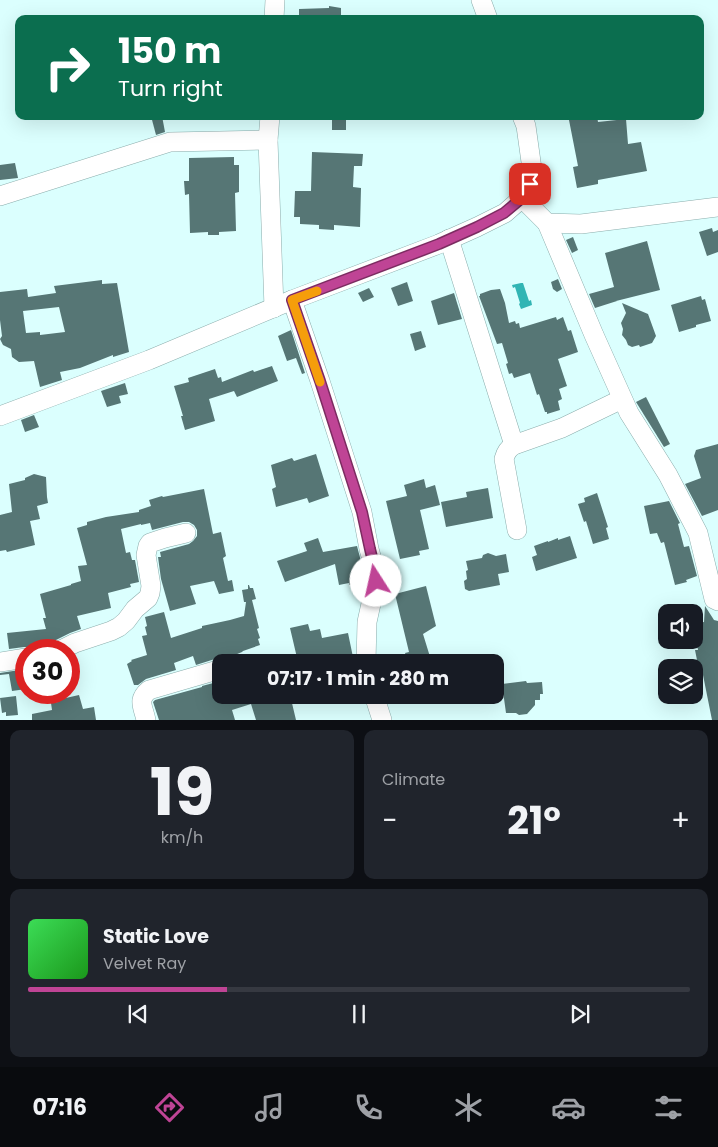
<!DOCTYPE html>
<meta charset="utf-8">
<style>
:root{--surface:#171b24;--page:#20242c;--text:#f1f3f6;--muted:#9ea1a6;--line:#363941;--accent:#bf4495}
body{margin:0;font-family:Poppins,sans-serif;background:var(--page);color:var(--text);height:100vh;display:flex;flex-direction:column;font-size:19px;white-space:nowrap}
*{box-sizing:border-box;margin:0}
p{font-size:16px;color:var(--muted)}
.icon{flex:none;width:28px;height:28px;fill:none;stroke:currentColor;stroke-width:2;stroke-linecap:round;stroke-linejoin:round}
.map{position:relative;height:720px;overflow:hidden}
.panel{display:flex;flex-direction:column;gap:10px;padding:10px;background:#0d0f14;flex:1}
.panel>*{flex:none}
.guide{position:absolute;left:15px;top:15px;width:689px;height:105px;border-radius:10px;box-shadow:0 5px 20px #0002;background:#0b6e4f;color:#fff;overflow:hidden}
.fabs{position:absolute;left:658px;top:604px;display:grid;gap:10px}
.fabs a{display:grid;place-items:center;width:45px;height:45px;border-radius:10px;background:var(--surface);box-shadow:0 5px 20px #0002;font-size:25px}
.speed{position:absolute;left:15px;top:639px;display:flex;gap:10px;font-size:25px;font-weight:700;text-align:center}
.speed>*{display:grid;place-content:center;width:65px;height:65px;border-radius:50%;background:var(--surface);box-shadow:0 5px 20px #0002;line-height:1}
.speed .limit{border:8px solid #d22;background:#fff;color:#111}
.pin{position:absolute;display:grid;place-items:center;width:42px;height:42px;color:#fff;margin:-21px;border-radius:10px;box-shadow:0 2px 8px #0006}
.me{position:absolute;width:55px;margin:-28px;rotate:350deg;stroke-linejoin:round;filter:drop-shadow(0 0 4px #0008)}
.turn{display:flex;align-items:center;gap:18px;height:105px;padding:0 20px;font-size:22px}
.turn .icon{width:65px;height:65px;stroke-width:2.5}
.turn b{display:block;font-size:35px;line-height:42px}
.big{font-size:38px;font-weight:700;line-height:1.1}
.panel .widget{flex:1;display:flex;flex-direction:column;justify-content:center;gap:8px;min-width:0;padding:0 18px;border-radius:10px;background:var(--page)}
.panel .dial{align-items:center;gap:0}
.dial b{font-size:65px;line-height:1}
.song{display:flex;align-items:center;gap:15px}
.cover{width:60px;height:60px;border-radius:8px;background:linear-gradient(135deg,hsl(130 70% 55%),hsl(120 70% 35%))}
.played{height:5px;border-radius:2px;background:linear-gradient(90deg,var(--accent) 30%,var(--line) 30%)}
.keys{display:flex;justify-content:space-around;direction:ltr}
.heat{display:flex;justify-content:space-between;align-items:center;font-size:28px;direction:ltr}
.panel .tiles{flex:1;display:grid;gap:10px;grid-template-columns:1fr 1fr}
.widget:last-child{grid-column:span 2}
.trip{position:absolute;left:212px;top:654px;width:292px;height:50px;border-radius:10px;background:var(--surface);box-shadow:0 5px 20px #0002;font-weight:700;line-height:50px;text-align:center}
.tabs{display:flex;height:80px;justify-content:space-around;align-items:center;background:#090b0e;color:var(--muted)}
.tabs .icon{width:35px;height:35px}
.tabs .active{color:var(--accent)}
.tabs b{font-size:22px;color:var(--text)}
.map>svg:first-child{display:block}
.water{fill:#31b5b4}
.building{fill:#567675;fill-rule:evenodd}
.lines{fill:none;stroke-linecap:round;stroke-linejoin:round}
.minor-casing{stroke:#8badac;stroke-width:20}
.minor{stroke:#fff;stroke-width:19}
.route-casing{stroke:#7c2c61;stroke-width:12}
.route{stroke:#bf4495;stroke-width:9}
.slow{stroke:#f59e0b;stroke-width:9}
</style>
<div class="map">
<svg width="718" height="720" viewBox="0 0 718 720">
<rect width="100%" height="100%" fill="#dbfffe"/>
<polygon class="water" points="521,283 523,283 529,301 531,300 532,305 521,309 519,304 520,303 515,287 513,288 512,285"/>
<g class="building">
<polygon points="329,6 341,8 341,19 299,19 299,9 329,8"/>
<polygon points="151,116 162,116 165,132 156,135"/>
<rect x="332" y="116" width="14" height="14"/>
<polygon points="589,116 597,116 598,122 626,119 628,144 641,142 647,171 598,180 598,184 577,188 573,167 578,166 569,120"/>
<polygon points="312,152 363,154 362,166 354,166 353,187 361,188 360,227 334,225 334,230 319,229 319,225 300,224 300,217 294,217 295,191 311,191"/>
<polygon points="234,157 234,165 239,165 239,192 235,193 236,231 219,232 219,235 208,235 208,232 190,233 189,194 185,195 184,181 189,181 189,158"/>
<polygon points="15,163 18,178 0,180 0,165"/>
<polygon points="712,228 713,232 718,230 718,252 707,256 699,232"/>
<polygon points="573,237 578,250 572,253 566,240"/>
<polygon points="647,241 660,290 616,301 617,301 595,308 589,294 614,287 605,253"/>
<polygon points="558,279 562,289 557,292 553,289 551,282"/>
<path d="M102 280V284L117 283 129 352 113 357V355L80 368 60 372 62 380 40 387 34 361 19 362 12 357 11 349 3 345 0 339 2 336 0 320V292L27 289 28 297 56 293 54 286ZM59 307 65 332 40 335V332L26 333 23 311Z"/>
<polygon points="407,282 413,301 398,306 391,288"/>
<polygon points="369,288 374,297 363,302 358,293"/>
<polygon points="500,289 505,303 509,323 515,321 516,324 519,323 520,328 556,317 557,320 563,317 568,331 571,330 578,352 558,359 567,386 559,389 562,399 558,401 560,410 547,414 547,412 545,412 539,394 537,395 530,373 514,378 512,373 509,374 506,364 508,363 502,343 497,344 479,296 480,296 480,294 491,290"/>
<polygon points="454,293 462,319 438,325 431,301"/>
<polygon points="701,296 702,300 705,299 711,321 696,325 696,327 679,332 671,305"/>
<polygon points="622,303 648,314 656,336 652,343 640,347 639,345 632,347 628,345 626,340 622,335 623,329 621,323 626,313"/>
<polygon points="291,330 305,373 302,374 296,358 287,361 278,336"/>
<polygon points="421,331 426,347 415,351 410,334"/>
<polygon points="272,366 278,381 237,397 234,391 209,399 215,421 185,430 181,416 183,416 174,386 189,382 188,378 215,369 218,378 221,377 222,382 253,370 254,372"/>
<polygon points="125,383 128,394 119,396 121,403 107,407 101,391"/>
<polygon points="646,397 670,444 664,447 636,402"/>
<polygon points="34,415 39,427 25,432 21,420"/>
<polygon points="718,444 718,510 702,516 685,484 701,478 694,456 696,450"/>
<polygon points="316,454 329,496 309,503 307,498 276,507 272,489 276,487 271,465 292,458 294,461"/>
<polygon points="34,474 46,477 47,497 48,503 37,506 40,519 30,521 35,545 7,552 6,550 0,551 0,515 12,512 9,484 25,480 25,478"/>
<polygon points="424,479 426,488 435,485 440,505 420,510 429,549 419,551 420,555 400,559 386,501 407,496 404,485"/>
<polygon points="488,488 493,518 446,527 441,502 467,497 466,492"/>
<polygon points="204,489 213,534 221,532 226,556 223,558 228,581 232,580 234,591 219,594 214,581 190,586 196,604 170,611 161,579 158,557 161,557 160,552 189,544 193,541 197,536 197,530 194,525 189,522 183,522 152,530 150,523 141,525 141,524 121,529 126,553 130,552 132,560 135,560 139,582 130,584 131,587 108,593 111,608 77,616 81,629 70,633 56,640 52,643 50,648 45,650 34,650 30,647 24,647 9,649 7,633 46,629 43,618 46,618 40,594 71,585 71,584 81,581 78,566 87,565 77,528 87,525 87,522 106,517 139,512 139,510 151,506 149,500 162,496 163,497"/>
<polygon points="597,493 608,527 606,528 609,539 593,544 586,521 584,522 578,504 585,502 584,498"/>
<polygon points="669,501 680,523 678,524 684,547 689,546 697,576 686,580 687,582 675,585 664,542 661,543 657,533 650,534 644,506"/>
<polygon points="570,536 577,558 536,571 532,557 537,555 534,546 548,541 548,542 558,538 558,540"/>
<polygon points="318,538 323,552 357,546 363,569 363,575 360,576 361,583 349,585 349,583 339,585 335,564 285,582 277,561 307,551 304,543"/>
<polygon points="488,553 496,556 506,554 509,572 498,574 500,585 469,591 465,589 464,581 467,579 466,571 468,570 466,561 482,558 483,555"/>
<polygon points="248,585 249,585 250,588 253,588 256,599 252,600 259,628 257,629 260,638 258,639 260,645 243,651 242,652 230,657 231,660 228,660 223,658 218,658 196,665 193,656 174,663 176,670 146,679 138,685 134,685 127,664 132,661 131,660 147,655 142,636 147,635 145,627 147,626 145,617 164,612 171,638 202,628 202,626 230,620 244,616 246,602 244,602 242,590 248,589"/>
<polygon points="426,586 436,626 423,634 431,660 429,660 429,662 408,662 405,653 409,652 395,594"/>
<polygon points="705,606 714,620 718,621 718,720 712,720 703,675 700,675 695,650 698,650 695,633 699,632 698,629 701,628 699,623 704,622"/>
<polygon points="308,624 310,631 320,629 322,638 348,633 354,662 298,662 290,628"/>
<polygon points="26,669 26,689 12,691 9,674 0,675 0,673"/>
<polygon points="221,681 221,695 284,695 286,701 291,699 296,720 256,720 251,704 232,710 235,720 159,720 153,702 155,700 202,687 202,686"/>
<polygon points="526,681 527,683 542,682 543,694 540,694 540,700 535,700 535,705 527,714 519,715 516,713 506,713 502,684"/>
<polygon points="79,695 83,709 94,707 96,720 32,720 32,714 52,710 51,703 58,702 57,700"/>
<polygon points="16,696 18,715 6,716 6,712 2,713 0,698"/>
</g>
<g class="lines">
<defs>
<g id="minor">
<polyline points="481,0 488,19"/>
<polyline points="274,19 275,0"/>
<polyline points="270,116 268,140 274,308"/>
<polyline points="0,196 170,142 268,140"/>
<polyline points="522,198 547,223 581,224 718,207"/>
<polyline points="547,223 594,335 629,413 668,475 698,533 714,599 718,601"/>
<polyline points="449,239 514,445"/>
<polyline points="292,300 320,381 362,512 369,549 376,574 376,581 367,622 366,662"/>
<polyline points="0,416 149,360 292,300 439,244 477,227 505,213 522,198 530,184 532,169 526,126 522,116"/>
<path d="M517 530 504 459C506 452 508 449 514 445L562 428 622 399"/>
<polyline points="61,650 75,643 111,631 119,627 126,621 135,609 148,598 150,593 151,586 146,555 148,546 150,543 165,538 186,533"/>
<polyline points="0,662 26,658"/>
<polyline points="374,695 382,720"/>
<path d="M146 720C143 706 137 700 149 690L221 669"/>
</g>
</defs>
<use href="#minor" class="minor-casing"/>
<use href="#minor" class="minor"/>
</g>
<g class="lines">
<defs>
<polyline id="route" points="376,581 376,574 370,549 362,512 320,381 292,300 439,244 477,227 504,213 522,198 530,184"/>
</defs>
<use href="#route" class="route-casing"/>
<use href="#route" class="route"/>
<polyline class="slow" points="317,291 292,300 320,382"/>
</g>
</svg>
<div class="fabs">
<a><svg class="icon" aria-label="sound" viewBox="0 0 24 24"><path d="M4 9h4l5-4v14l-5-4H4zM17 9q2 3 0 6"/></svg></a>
<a><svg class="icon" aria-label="layers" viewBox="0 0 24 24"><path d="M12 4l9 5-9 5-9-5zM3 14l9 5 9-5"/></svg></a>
</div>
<div class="speed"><div class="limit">30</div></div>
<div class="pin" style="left:530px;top:184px;background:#d93025"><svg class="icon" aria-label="arrive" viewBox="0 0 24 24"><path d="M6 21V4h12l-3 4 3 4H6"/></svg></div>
<svg class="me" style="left:376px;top:581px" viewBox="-20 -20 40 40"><circle r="19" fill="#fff"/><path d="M0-13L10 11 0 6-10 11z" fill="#bf4495"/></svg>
<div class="trip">07:17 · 1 min · 280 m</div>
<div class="guide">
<div class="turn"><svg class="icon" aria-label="right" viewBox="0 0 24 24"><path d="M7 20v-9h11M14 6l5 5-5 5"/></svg><div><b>150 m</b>Turn right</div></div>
</div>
</div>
<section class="panel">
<div class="tiles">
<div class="widget dial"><b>19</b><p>km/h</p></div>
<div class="widget"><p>Climate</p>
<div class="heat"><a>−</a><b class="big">21°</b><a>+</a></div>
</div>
<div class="widget">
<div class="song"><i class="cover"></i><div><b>Static Love</b><p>Velvet Ray</p></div></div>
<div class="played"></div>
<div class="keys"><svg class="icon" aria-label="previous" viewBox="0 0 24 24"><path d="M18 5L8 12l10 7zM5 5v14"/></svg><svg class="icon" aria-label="pause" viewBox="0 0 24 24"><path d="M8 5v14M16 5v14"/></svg><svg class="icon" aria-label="next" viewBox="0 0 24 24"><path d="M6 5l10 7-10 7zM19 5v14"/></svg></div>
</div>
</div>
</section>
<nav class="tabs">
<b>07:16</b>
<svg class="icon active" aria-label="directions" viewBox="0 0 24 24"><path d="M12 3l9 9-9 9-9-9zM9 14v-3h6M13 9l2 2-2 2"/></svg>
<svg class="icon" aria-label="music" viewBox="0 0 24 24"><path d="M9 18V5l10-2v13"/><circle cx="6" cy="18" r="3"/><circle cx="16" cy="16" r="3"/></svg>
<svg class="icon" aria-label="phone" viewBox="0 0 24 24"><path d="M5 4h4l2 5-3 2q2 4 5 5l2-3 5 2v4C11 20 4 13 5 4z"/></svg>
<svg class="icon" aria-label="climate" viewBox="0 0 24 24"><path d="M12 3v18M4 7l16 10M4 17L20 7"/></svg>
<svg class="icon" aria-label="car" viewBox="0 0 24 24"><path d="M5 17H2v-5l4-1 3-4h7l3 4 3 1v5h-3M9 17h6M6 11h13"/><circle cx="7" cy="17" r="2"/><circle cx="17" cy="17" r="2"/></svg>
<svg class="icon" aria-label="filters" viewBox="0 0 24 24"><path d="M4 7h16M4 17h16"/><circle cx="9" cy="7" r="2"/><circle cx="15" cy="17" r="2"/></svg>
</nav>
